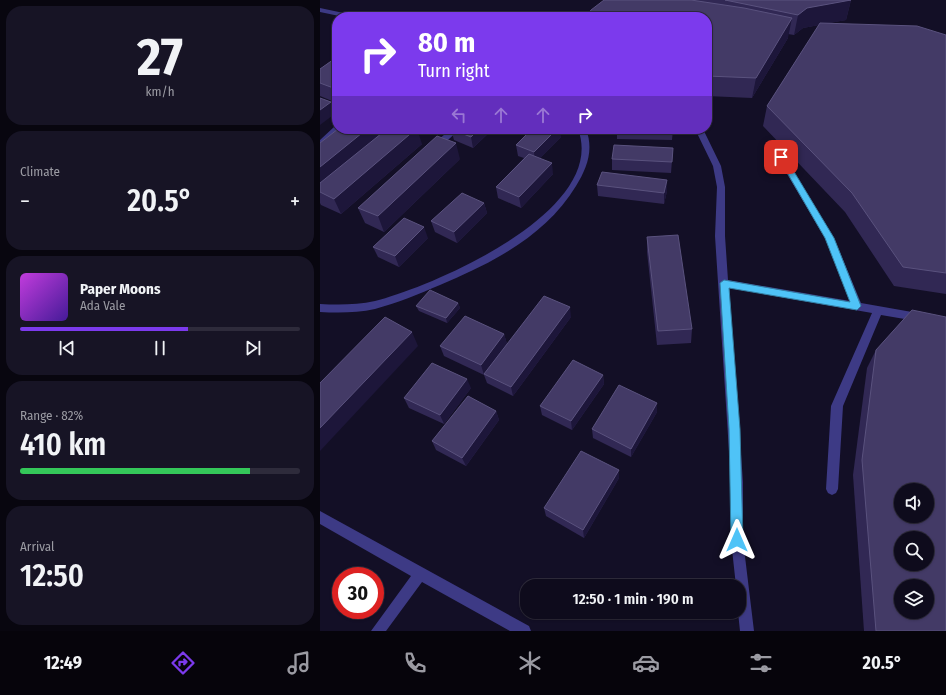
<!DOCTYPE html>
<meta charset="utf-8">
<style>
:root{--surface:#0e0b1c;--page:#171425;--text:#f1f3f6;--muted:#9b9ba3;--line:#2e2b3b;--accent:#7c3aed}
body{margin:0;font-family:"Fira Sans Condensed",sans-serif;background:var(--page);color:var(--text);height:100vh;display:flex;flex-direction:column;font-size:15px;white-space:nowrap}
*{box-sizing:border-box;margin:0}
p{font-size:13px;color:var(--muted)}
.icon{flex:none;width:22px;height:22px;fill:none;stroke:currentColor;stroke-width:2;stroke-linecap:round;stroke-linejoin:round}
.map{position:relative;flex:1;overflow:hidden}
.panel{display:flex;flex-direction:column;gap:6px;padding:6px;background:#08060f;width:320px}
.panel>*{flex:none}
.top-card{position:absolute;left:12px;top:12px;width:380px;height:122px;border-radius:16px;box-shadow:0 1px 3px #0004,0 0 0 1px var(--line);background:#7c3aed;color:#fff;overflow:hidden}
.controls{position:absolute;left:574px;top:483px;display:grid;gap:8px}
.controls a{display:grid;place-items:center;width:40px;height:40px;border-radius:50%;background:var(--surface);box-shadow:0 1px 3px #0004,0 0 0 1px var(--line);font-size:20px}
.speed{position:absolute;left:12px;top:567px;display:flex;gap:8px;font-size:20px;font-weight:700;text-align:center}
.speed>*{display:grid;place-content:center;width:52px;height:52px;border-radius:50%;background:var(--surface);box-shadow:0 1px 3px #0004,0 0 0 1px var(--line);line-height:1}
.speed .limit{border:6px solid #d22;background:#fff;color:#111}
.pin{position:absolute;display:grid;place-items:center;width:34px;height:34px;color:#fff;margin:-17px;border-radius:8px;box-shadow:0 2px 6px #0006}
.me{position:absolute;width:44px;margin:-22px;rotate:0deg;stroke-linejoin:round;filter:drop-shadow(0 0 3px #0008)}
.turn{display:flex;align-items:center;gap:14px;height:84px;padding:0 20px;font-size:18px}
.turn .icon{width:52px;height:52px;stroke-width:2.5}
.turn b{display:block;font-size:28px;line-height:34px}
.lanes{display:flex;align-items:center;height:38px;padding:0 20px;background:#0003;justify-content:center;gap:20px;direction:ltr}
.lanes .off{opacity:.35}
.big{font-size:30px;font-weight:600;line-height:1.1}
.panel .tile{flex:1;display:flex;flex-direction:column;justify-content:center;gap:6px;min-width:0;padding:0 14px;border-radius:16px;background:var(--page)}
.panel .dial{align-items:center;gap:0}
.dial b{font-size:52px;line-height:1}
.song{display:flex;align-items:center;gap:12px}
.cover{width:48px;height:48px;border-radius:6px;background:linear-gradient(135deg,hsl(290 70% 55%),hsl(260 70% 35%))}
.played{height:4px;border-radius:2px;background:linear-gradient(90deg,var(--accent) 60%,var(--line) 60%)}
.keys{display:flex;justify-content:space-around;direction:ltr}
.heat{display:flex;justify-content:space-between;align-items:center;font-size:22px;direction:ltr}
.charge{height:6px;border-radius:3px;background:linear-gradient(90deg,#34c759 82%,var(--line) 0)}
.trip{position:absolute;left:200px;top:579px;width:226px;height:40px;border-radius:16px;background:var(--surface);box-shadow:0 1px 3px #0004,0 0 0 1px var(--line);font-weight:600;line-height:40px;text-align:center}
.tabs{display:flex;height:64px;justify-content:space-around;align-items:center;background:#06040b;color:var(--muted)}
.tabs .icon{width:28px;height:28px}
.tabs .current{color:var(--accent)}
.tabs b{font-size:18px;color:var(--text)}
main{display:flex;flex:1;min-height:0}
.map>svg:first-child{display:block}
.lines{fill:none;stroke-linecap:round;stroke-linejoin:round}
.minor{fill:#3d3a85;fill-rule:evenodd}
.wall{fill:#312854}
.shaded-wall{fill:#1d163a}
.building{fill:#433a66;stroke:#5a527e;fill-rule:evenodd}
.route{fill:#4fc3f7;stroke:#337fa1}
</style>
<main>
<section class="panel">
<div class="tile dial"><b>27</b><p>km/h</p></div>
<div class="tile"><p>Climate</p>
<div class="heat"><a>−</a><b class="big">20.5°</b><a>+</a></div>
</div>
<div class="tile">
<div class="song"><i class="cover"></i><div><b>Paper Moons</b><p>Ada Vale</p></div></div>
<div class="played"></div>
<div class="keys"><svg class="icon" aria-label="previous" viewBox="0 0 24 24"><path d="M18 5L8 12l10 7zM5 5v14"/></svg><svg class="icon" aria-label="pause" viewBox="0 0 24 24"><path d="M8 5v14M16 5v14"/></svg><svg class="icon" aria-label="next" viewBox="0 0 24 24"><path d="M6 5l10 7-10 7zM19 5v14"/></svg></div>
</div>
<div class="tile"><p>Range · 82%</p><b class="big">410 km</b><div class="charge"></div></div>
<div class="tile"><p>Arrival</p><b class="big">12:50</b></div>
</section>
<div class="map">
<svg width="626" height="631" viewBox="0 0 626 631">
<rect width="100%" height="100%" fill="#130f26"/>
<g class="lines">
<g class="minor">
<polygon points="0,8 33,15 36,17 24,17 0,12"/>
<polygon points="14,127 17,127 17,129 21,129 3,146 0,147 0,140"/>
<polygon points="131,129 140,129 118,149 112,149 112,145"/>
<path d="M258 129H266C274 150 267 168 256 186 226 236 172 263 120 285 99 294 77 303 55 309 37 313 18 313 0 312V304C18 305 37 305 55 301 114 286 289 211 258 129Z"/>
<polygon points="375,129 383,129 401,166 405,187 405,236 408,280 530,301 505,238 457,157 461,154 465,157 514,238 541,303 626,318 626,326 561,315 523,406 518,489 516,493 512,495 508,493 506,489 511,406 552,313 409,288 423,482 423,540 434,631 420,631 418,612 419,586 416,586 411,540 411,482 395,236 397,187 393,166"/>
<polygon points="0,511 209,626 211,631 190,631 102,582 66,631 51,631 91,576 0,524"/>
</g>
</g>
<g class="wall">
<polygon points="284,0 531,0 526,20 508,23 626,35 626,294 574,286 525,212 443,126 447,106 499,25 483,28 474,35 468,34 468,38 432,98 387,96 387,17"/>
<polygon points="17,57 17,103 0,96 0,69"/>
<polygon points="131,129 173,129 153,148 134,140"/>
<polygon points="297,129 353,129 352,140 297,139"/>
<polygon points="241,137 220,158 233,174 201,208 178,198 176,187 204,158 198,156 196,145"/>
<polygon points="0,143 102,144 21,214 1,205 0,203"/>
<polygon points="353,148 351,173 292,170 292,159"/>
<polygon points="140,159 64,232 45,223 38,208"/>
<polygon points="277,185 347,191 344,204 278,196"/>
<polygon points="164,203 167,213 137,243 115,232 111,221"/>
<polygon points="327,237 372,329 371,343 337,345 327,252"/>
<polygon points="108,238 79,267 58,257 53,247"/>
<polygon points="138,303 140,308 127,323 99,311 96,306"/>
<polygon points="251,317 193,396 167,383 164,375 124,356 120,346 184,334 187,344"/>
<polygon points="556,350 626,631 544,631 533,475 547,368"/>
<polygon points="283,375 284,384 252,430 222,415 220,406"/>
<polygon points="151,388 124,424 89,408 84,398"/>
<polygon points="337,403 337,412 311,457 273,438 272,429"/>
<polygon points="176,411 179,420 146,466 116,450 112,441"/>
<polygon points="299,470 299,478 264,538 226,516 224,508"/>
</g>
<g class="shaded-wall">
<polygon points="531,0 526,20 483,28 474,35 478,15 487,8"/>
<polygon points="472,18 468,38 432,98 436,78"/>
<polygon points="11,102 16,113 0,125 0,110"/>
<polygon points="47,129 67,129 0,189 0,167"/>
<polygon points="96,129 97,129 102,144 21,214 14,199"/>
<polygon points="159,129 173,129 153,148 151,137"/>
<polygon points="237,129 240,129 241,137 215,163 214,152"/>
<polygon points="136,143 140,159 64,232 58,216"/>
<polygon points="232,163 233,174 201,208 199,197"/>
<polygon points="347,180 347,191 344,204 344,193"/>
<polygon points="164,203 167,213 137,243 134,232"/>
<polygon points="104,227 108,238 79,267 75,256"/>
<polygon points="138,303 140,308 127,323 126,318"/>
<polygon points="250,307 251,317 193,396 191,387"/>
<polygon points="92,332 98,346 0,451 0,428"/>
<polygon points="184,334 187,344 164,375 161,365"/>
<polygon points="283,375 284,384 252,430 251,421"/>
<polygon points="147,379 151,388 124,424 120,415"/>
<polygon points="337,403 337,412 311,457 311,449"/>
<polygon points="176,411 179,420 146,466 142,458"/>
<polygon points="299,470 299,478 264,538 263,530"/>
</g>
<g class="building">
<polygon points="284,0 371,0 424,8 472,18 436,78 387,76 387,17 266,17 271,10"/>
<polygon points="405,0 531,0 487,8 478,15"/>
<polygon points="500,23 597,26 626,35 626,273 583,267 532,193 447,106"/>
<polygon points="17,57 17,88 16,89 0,83 0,69"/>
<polygon points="0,98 11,102 0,110"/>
<polygon points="18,129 47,129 0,167 0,143"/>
<polygon points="67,129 96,129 14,199 0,192 0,183"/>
<polygon points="131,129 159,129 151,137"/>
<polygon points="212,129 237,129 214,152 196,145"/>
<polygon points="117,136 136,143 58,216 38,208"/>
<polygon points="294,145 353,148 352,162 292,159"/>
<polygon points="209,154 232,163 199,197 176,187"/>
<polygon points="282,172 347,180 344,193 277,185"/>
<polygon points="142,193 164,203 134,232 111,221"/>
<polygon points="84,218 104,227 75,256 53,247"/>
<polygon points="358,235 372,329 338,331 327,237"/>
<polygon points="110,290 138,303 126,318 96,306"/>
<polygon points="224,296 250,307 191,387 164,374"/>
<path d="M592 310 626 317V631H556L542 460 556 350ZM581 490H607V516H581ZM581 538H607V564H581ZM581 586H607V612H581Z"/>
<polygon points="145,316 184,334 161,365 120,346"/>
<polygon points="65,317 92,332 0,428 0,383"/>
<polygon points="253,360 283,375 251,421 220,406"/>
<polygon points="112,363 147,379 120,415 84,398"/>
<polygon points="299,385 337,403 311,449 272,429"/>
<polygon points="148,396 176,411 142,458 112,441"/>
<polygon points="261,451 299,470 263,530 224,508"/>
</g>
<polygon class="route" points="459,155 464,155 514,238 541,306 537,310 409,288 420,429 423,540 421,544 417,546 413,544 411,540 409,429 400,283 404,280 530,302 505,238 458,157"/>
</svg>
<div class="controls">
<a><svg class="icon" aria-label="sound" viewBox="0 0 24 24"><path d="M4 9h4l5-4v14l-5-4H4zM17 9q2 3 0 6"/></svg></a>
<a><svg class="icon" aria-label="search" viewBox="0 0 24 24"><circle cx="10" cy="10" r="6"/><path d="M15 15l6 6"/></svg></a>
<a><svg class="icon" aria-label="layers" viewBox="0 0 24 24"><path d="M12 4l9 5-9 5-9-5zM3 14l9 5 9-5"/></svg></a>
</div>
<div class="speed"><div class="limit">30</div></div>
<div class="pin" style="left:461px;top:157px;background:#d93025"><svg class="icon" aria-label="arrive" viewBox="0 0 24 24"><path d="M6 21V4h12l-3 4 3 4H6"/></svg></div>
<svg class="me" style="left:417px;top:540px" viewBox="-20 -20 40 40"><path d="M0-17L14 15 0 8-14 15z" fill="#4fc3f7" stroke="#fff" stroke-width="4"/></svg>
<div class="trip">12:50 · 1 min · 190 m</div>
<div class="top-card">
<div class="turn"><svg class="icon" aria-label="right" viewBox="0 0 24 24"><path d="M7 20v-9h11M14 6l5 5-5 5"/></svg><div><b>80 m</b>Turn right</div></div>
<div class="lanes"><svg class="icon off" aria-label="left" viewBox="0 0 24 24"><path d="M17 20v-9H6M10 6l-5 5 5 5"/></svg><svg class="icon off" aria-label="ahead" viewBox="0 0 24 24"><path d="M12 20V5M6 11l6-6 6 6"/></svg><svg class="icon off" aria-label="ahead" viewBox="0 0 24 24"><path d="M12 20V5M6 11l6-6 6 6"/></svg><svg class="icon" aria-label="right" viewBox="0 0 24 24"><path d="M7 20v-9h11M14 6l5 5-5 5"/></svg></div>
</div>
</div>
</main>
<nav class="tabs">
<b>12:49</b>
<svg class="icon current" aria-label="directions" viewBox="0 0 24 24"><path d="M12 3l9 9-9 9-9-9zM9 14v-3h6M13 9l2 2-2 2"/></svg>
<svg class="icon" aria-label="music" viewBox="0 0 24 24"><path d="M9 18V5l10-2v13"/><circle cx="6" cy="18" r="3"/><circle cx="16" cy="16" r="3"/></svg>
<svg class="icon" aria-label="phone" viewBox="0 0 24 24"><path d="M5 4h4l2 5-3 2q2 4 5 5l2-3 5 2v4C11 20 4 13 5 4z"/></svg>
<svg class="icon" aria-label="climate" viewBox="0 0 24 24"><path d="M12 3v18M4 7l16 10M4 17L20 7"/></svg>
<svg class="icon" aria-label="car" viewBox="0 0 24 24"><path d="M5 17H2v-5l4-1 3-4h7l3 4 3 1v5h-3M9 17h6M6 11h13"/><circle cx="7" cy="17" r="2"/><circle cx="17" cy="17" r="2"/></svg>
<svg class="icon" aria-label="filters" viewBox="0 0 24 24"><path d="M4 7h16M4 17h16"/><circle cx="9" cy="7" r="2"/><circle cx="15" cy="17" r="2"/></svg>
<b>20.5°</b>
</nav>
